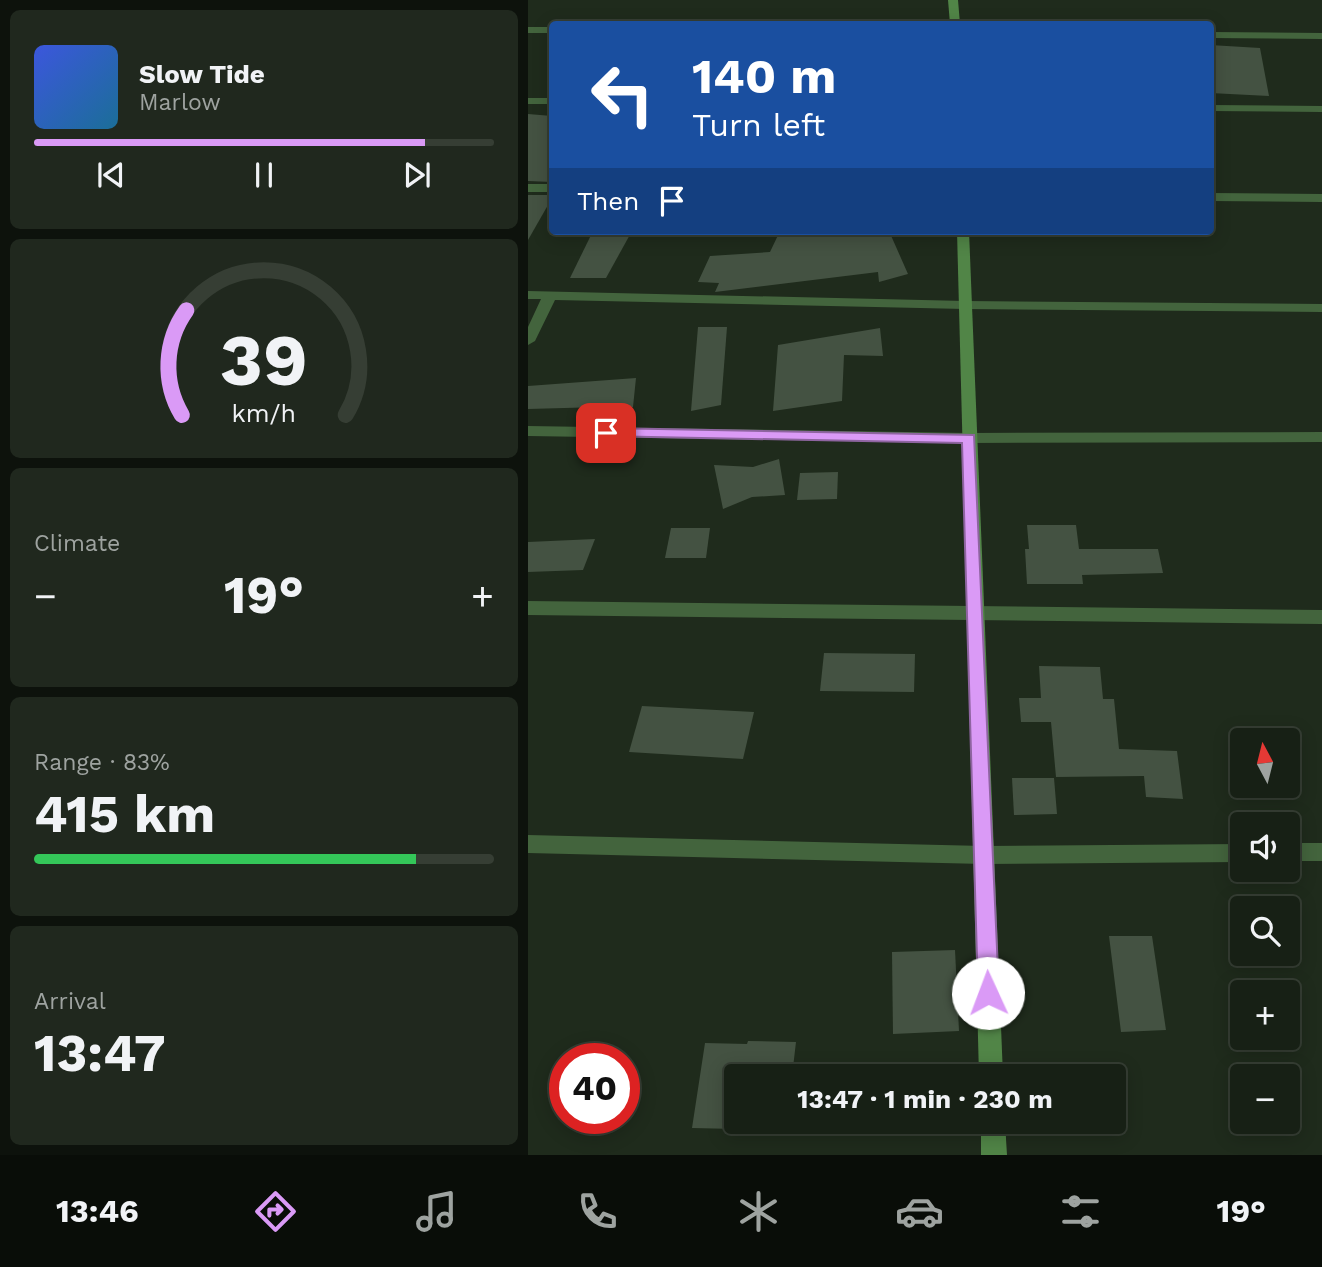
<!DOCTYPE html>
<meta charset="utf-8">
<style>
:root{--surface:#172015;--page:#20281e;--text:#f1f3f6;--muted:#9ea3a0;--line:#363e34;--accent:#da9af6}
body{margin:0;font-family:"Work Sans",sans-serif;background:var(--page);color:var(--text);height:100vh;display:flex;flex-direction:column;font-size:26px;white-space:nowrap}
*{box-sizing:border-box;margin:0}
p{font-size:23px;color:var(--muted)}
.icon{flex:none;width:38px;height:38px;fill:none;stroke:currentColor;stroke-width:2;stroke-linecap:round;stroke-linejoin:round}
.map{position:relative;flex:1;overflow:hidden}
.side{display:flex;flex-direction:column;gap:10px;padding:10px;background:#0d120c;width:528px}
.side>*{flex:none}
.banner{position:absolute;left:21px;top:21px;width:665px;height:214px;border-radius:7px;box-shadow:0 4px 18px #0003,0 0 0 2px var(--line);background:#1a4fa0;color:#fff;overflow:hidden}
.needle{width:46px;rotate:353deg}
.controls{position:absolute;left:702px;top:728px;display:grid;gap:14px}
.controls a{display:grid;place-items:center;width:70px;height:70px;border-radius:7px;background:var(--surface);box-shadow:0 4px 18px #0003,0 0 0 2px var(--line);font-size:35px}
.speed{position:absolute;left:21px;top:1043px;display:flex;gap:14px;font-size:35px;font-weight:700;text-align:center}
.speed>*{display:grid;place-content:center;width:91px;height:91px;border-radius:50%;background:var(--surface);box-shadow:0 4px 18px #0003,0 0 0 2px var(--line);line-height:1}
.speed .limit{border:10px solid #d22;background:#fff;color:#111}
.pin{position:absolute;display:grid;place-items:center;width:60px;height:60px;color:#fff;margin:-30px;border-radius:14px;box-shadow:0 4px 10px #0006}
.me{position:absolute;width:77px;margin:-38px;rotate:358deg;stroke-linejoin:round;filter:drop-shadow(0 0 5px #0008)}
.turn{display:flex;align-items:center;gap:24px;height:147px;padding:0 28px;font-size:32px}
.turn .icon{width:91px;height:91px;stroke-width:2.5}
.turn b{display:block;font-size:49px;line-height:60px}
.then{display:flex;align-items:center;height:66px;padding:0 28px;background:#0003;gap:14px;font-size:26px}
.big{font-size:52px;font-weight:700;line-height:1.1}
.side .widget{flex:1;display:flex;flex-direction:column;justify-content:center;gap:10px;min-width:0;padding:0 24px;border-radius:10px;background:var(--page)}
.side .dial{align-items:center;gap:0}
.dial svg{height:182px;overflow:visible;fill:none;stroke:var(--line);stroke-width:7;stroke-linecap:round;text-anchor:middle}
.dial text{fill:var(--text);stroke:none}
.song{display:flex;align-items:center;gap:21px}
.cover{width:84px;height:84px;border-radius:10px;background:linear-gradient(135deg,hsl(230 70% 55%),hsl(200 70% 35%))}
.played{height:7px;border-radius:4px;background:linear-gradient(90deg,var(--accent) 85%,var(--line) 85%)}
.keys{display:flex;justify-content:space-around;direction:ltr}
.heat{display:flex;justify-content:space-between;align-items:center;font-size:38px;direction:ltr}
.charge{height:10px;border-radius:5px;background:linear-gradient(90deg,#34c759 83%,var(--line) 0)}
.trip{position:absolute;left:196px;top:1064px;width:402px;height:70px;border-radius:7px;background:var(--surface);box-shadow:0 4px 18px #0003,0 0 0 2px var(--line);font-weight:700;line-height:70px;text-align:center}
.tabs{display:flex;height:112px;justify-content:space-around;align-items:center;background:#090d08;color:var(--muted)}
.tabs .icon{width:49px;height:49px}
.tabs .current{color:var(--accent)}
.tabs b{font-size:32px;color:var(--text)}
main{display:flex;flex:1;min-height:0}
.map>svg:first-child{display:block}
.building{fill:#445242}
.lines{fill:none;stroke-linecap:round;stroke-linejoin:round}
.street{fill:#43643d;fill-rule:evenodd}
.secondary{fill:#518547;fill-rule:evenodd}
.route{fill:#da9af6;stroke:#8e64a0;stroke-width:2}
</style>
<main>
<section class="side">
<div class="widget">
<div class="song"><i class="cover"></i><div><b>Slow Tide</b><p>Marlow</p></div></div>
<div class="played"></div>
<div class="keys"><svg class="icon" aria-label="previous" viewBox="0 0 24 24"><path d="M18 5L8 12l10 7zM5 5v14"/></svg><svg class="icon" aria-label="pause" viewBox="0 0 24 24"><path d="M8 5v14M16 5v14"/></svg><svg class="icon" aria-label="next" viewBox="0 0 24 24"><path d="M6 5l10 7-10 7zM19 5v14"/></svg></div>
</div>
<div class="widget dial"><svg viewBox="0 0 100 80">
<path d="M14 69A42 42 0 1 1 86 69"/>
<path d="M14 69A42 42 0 0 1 16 23" stroke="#da9af6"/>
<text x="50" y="56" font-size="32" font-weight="700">39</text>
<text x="50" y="72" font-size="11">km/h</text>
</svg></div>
<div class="widget"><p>Climate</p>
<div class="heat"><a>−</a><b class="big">19°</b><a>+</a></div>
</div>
<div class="widget"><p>Range · 83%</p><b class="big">415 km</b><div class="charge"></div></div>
<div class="widget"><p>Arrival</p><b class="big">13:47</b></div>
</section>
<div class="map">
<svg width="794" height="1155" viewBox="0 0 794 1155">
<rect width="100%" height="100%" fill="#1f2b1c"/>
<g class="building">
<polygon points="682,45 732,48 741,96 682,93"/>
<polygon points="0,114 24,116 24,182 0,181"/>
<polygon points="24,195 24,198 0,240 0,195"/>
<polygon points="65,231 104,231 78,278 42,278"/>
<polygon points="252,231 361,231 380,274 351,282 350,272 187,292 191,283 170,282 182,256 242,252"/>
<polygon points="170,327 199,327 193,405 163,411"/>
<polygon points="352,328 355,356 316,355 314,401 245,411 250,345"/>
<polygon points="108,378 105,407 71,415 73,407 0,409 0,386"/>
<polygon points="251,459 257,495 224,497 195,509 186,465 225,467"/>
<polygon points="310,472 309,499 269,500 272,473"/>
<polygon points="499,525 548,525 551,549 630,549 635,573 554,575 555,584 499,584 497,549 501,549"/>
<polygon points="143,528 182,528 178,558 137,558"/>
<polygon points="67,539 55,570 0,572 0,542"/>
<polygon points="296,653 387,654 386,692 292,691"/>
<polygon points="511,666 572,667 575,699 586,699 591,749 649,751 655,799 618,797 616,776 528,777 523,722 493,722 491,698 513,698"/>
<polygon points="114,706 226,712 215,759 101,752"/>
<polygon points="484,778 526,778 529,814 486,815"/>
<polygon points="581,936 624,936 638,1030 593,1032"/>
<polygon points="427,950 431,1031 365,1034 364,952"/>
<polygon points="220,1041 268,1042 264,1076 208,1076 208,1122 260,1122 259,1134 207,1133 208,1129 164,1128 177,1043 219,1044"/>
</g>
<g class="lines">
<g class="street">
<rect x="0" y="27" width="24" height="6"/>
<polygon points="682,32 794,33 794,39 682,38"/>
<rect x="0" y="98" width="24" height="6"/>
<polygon points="682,105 794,106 794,112 682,111"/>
<rect x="0" y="184" width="24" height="8"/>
<polygon points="682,193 794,194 794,202 682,201"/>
<polygon points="0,291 437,301 794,304 794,312 437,309 27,300 7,341 0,345 0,327 13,299 0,299"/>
<polygon points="0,426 441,433 794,432 794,442 441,443 0,436"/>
<polygon points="0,601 794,610 794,624 0,615"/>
<polygon points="0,835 456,846 714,844 714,862 456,864 0,853"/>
<rect x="760" y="843" width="34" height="18"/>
</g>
<g class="secondary">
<polygon points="420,0 430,0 432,24 422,24"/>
<polygon points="429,231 441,231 475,1076 451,1076"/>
<polygon points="453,1122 477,1122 479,1155 453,1155"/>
</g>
</g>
<polygon class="route" points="78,428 446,435 471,993 468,1000 460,1003 453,1000 450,993 434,443 73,436 73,429"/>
</svg>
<div class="controls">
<a><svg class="needle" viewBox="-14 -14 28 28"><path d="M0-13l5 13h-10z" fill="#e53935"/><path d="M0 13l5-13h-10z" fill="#9ea3a0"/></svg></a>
<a><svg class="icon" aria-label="sound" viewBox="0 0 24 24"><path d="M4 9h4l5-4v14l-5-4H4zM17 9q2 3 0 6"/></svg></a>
<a><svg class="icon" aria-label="search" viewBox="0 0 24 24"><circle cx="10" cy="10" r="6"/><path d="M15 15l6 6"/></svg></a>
<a>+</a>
<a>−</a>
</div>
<div class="speed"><div class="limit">40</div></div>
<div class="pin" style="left:78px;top:433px;background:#d93025"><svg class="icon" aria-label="arrive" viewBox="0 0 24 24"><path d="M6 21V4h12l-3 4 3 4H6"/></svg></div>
<svg class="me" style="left:460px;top:993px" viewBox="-20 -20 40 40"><circle r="19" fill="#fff"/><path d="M0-13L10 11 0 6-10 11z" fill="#da9af6"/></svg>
<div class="trip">13:47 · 1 min · 230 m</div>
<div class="banner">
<div class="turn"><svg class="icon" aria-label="left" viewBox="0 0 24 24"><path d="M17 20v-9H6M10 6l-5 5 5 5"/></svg><div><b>140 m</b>Turn left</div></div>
<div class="then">Then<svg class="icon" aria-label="arrive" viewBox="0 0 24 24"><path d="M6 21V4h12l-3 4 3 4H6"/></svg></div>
</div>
</div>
</main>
<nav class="tabs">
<b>13:46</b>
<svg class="icon current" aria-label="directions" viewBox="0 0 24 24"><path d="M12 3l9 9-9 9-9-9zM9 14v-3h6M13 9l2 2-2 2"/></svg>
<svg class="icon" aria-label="music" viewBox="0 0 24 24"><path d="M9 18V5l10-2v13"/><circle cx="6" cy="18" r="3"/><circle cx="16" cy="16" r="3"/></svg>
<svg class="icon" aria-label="phone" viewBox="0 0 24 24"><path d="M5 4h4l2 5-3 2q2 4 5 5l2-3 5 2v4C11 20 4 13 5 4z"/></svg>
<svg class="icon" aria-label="climate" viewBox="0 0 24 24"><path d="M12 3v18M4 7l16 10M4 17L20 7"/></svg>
<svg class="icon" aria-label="car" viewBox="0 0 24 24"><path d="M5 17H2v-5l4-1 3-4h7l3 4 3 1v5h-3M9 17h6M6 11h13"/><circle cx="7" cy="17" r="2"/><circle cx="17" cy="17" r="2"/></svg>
<svg class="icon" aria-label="filters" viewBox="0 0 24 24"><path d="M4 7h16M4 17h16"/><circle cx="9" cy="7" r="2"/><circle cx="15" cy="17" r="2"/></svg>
<b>19°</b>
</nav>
